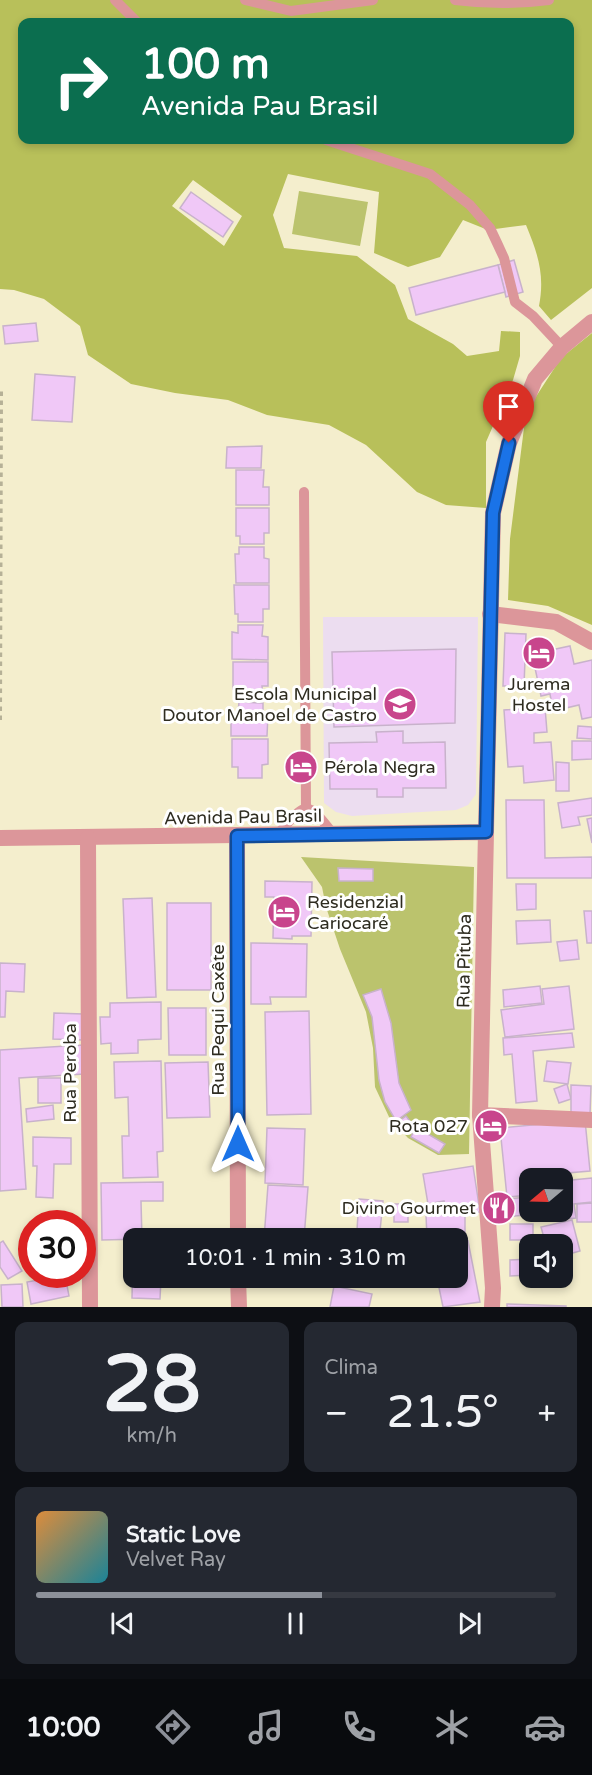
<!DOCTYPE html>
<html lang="pt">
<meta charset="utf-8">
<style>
:root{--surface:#171b24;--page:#242831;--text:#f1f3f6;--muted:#9ea1a6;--line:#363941;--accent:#8c9099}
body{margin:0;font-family:"Varela Round",sans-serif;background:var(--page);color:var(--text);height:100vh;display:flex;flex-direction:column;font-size:22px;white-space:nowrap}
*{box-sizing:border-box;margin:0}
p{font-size:20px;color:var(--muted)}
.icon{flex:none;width:33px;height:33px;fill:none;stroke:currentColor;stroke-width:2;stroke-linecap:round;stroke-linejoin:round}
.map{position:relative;height:1307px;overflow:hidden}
.drawer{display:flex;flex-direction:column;gap:15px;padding:15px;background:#0d0f14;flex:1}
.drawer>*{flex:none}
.top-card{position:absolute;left:18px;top:18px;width:556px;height:126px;border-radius:12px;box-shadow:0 3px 9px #0003;background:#0b6e4f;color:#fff;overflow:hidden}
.needle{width:39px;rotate:251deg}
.buttons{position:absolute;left:519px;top:1168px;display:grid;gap:12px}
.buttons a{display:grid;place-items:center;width:54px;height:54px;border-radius:12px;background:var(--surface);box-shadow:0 3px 9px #0003;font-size:30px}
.speed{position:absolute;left:18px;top:1210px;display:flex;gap:12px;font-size:30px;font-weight:700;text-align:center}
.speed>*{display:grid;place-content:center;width:78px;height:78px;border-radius:50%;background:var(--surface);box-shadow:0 3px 9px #0003;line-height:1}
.speed .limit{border:9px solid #d22;background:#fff;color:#111}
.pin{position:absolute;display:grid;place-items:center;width:51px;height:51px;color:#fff;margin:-62px -26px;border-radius:50% 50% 50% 0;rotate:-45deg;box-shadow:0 0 6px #0007}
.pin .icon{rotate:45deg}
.me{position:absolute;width:66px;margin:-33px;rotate:0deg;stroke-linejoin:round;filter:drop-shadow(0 0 4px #0008)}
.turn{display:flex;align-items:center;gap:21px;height:126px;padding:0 24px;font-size:27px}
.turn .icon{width:78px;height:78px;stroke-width:2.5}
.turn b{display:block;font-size:42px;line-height:51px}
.big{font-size:45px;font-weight:600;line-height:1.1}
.drawer .widget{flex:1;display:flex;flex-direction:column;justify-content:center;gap:9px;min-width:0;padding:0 21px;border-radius:12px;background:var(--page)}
.drawer .dial{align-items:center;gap:0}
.dial b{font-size:78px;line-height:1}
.song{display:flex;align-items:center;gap:18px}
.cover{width:72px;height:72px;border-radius:9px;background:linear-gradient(135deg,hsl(30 70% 55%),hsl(190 70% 35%))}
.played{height:6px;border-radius:3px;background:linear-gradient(90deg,var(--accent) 55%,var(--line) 55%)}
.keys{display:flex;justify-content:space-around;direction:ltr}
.heat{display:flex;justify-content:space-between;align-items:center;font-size:33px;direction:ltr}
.drawer .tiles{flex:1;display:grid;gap:15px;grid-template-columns:1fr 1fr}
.widget:last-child{grid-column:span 2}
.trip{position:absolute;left:123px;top:1228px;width:345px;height:60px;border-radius:12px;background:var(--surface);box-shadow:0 3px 9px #0003;font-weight:600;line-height:60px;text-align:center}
.tab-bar{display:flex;height:96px;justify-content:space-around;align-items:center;background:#090b0e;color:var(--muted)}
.tab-bar .icon{width:42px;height:42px}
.tab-bar .active{color:var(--accent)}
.tab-bar b{font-size:27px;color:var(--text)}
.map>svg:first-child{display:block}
.education{fill:#ecddf0}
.green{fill:#bbc36d}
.forest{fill:#b8c05a;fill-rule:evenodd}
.building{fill:#f0c8f7;stroke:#c8b2cb;stroke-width:1.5}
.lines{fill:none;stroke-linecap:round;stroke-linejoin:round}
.path{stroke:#b6b197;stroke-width:4;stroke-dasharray:4.5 4.5;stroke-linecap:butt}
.service{stroke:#dc969a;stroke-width:10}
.minor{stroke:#dc969a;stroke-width:16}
.tertiary{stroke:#dc969a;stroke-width:16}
.route-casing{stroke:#114b97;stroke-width:15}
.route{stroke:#1a73e8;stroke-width:10}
.labels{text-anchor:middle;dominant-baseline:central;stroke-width:6;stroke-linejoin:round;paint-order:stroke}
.poi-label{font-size:18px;fill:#2e2c20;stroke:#fff;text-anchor:end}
.street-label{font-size:18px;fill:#2e2c20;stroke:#fff}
</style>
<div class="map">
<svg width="592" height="1307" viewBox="0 0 592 1307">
<rect width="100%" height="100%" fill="#f4eecd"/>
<polygon class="education" points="323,617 478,617 476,794 468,805 456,810 352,816 336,812 324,803"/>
<g class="green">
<polygon points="299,191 368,202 360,246 292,234"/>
<polygon points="301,857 474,867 469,1154 438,1155 408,1138 390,1119 375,1087 373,1048 366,1012 340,949 326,907 322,887"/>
</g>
<g class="forest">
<path d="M0 0H592V288L551 320 539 306C545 275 538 254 526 225L488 230 463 220 440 257 408 267 374 253 379 192 288 174 273 215 284 248 357 256 395 285 408 319 453 344 467 356 499 351 501 331 520 332V356L513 380 486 442V508L446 505 417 492 366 445 329 425 267 415 228 400 175 393 131 384 88 355 80 326 44 299 14 290 0 289ZM22 22H570V140H22ZM193 180 242 216 224 246 172 206Z"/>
<polygon points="592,333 592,625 548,606 508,600 510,539 526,412 561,358"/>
</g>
<g class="building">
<polygon points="191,192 233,222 223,237 180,208"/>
<polygon points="514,260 523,292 506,297 498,265"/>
<polygon points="498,265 505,292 416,315 409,288"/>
<polygon points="36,323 38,341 5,344 3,326"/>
<polygon points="35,374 75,377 72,422 32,420"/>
<polygon points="262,446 261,468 226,468 227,447"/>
<polygon points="236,470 264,470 263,487 269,487 269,505 236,505"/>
<polygon points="236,508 269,508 269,533 264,533 264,544 240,544 240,536 236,536"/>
<polygon points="239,547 264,547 264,558 269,559 269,583 236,583 235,554 239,554"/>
<polygon points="234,585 269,585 269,609 263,609 263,622 238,622 238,614 235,614"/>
<polygon points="238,625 263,625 262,636 268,637 268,660 232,659 232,632 238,633"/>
<polygon points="505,633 526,634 524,686 503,686"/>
<polygon points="570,646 574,664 592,660 592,717 582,719 579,705 553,711 550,694 541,696 532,654"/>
<polygon points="456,649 455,723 334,727 332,652"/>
<polygon points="233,662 268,662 268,686 262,686 263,697 239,697 239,689 233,689"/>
<polygon points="239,702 263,703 263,714 268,714 267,736 231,736 231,713 238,713"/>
<polygon points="545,707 547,732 534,733 534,743 551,742 554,780 524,783 523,766 508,767 504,710"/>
<polygon points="578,726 592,727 592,739 577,738"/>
<polygon points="403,731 403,743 445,742 446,788 403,788 403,797 377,797 377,789 330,789 329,743 377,742 376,732"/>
<polygon points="232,739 268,739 268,764 262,765 262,778 238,778 238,767 232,767"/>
<polygon points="572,741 592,741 592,759 572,760"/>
<polygon points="556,762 569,763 569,791 556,791"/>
<polygon points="592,798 592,815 578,817 580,825 562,828 558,803"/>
<polygon points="506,800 544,800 545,858 592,857 592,878 507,878"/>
<polygon points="592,818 592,843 587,819"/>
<polygon points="338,868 373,869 373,881 339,881"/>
<polygon points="265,881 312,882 311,936 292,936 292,939 273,938 274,897 265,897"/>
<polygon points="516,884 536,884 536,909 517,910"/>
<polygon points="152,898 156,997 127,998 123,899"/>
<rect x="167" y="903" width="44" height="87"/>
<polygon points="584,911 592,911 592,943 587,943"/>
<polygon points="550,920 551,942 517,944 516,921"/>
<polygon points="577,940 579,959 560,961 557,942"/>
<polygon points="251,943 307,944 306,997 270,997 271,1004 251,1004"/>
<polygon points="0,963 25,964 24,992 6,991 5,1017 0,1017"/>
<polygon points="540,986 542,1003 504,1007 503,990"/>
<polygon points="569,986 574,1029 505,1037 501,1010 544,1004 542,989"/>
<polygon points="381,989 391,1023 399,1083 411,1110 396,1121 385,1102 379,1080 372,1017 363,995"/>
<polygon points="161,1002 161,1039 138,1040 138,1053 111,1054 111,1043 101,1044 100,1017 110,1017 110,1003"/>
<polygon points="168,1008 206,1008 206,1055 169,1055"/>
<polygon points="309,1011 311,1114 267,1115 265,1012"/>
<polygon points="54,1013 83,1014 82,1040 53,1039"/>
<polygon points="572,1033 574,1047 533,1051 537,1101 516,1103 512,1054 504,1055 503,1038"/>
<polygon points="83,1045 84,1074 19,1078 26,1189 0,1191 0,1050"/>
<polygon points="161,1061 163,1151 157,1152 158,1177 123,1178 122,1136 129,1136 128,1097 115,1098 114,1062"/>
<polygon points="547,1061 571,1063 568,1084 544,1081"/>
<polygon points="208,1062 210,1117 167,1118 165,1063"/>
<rect x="38" y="1078" width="23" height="25"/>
<polygon points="567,1084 571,1099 559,1103 554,1089"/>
<polygon points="571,1085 591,1086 590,1115 571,1115"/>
<polygon points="53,1105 54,1119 27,1122 26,1109"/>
<polygon points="406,1116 412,1124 404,1130 398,1122"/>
<polygon points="585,1120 590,1171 556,1174 556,1179 530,1179 530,1195 507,1197 500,1128"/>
<polygon points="416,1127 445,1144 439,1153 411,1137"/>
<polygon points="267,1128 305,1129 303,1185 265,1183"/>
<polygon points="33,1137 71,1138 71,1164 54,1164 53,1198 36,1197 37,1166 33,1166"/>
<polygon points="473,1166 480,1212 447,1217 444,1201 428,1204 423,1174"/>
<polygon points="592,1178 592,1202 574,1204 576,1218 544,1221 543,1213 505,1217 503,1199 530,1197 530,1212 562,1212 562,1181"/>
<polygon points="163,1182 163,1201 141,1201 142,1239 102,1240 101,1183"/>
<polygon points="268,1185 308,1187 304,1239 264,1239"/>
<polygon points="359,1199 383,1201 380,1231 357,1230"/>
<polygon points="592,1203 592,1222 577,1222 577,1204"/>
<rect x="394" y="1204" width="14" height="18"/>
<polygon points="465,1214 465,1237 427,1238 426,1215"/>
<polygon points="572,1220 580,1251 562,1256 562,1245 546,1245 541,1227"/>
<rect x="510" y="1224" width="23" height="16"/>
<polygon points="3,1241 22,1271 8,1279 0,1267 0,1243"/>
<polygon points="468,1241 480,1302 443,1307 437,1278 458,1278 458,1243"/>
<polygon points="133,1244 134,1278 161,1278 160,1299 132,1298"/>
<polygon points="562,1258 568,1258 569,1275 562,1275"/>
<polygon points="530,1259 530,1275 510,1276 510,1260"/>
<polygon points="65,1275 69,1296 31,1304 27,1282"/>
<polygon points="322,1278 357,1278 357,1282 323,1283"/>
<polygon points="22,1284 23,1307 2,1307 1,1285"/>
<polygon points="334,1286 372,1294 369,1307 330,1307"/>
<polygon points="507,1304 566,1306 566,1307 507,1307"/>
</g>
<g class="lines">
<polyline class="path" points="0,720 1,391"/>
<g class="service">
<polyline points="115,0 137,22"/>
<polyline points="245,0 291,11 373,0"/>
<path d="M455 0C487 4 518 4 549 0"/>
<polyline points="326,140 430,174 470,205 490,228 498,245 504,258 515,302 533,316 562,347"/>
<polyline points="304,492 306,808"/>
<path d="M277 835C307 801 306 799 334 835"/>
</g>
<g class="minor">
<polyline points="490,614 556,622 592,642"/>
<polyline points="237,836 238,1239"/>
<polyline points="0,838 486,832 480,1115 493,1288 492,1307"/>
<polyline points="88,838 90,1307"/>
<polyline points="480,1115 592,1120"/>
<polyline points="238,1278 239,1307"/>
</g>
<polyline class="tertiary" points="486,832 493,513 509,443 535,379 562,347 592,322"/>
</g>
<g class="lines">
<defs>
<polyline id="route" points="238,1144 237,836 486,832 493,513 509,443"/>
</defs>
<use href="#route" class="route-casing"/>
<use href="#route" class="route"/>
</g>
<defs>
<symbol id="hotel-disc" viewBox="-11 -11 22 22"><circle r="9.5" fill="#c8458c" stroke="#fff"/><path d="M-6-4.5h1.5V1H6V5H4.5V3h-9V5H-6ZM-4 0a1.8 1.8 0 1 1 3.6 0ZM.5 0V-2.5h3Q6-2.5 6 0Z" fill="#fff"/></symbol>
<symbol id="school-disc" viewBox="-11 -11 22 22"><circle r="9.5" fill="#c8458c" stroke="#fff"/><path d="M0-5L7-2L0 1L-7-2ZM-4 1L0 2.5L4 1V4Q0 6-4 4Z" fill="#fff"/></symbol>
<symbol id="restaurant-disc" viewBox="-11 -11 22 22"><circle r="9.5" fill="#c8458c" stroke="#fff"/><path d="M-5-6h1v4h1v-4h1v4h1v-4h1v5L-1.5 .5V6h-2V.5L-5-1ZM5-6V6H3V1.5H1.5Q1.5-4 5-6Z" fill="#fff"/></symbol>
</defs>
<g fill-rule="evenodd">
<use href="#hotel-disc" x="520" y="634" width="38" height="38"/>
<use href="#school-disc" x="381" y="685" width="38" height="38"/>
<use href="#hotel-disc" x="282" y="748" width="38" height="38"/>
<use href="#hotel-disc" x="265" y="893" width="38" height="38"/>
<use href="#hotel-disc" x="472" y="1107" width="38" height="38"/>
<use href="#restaurant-disc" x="480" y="1189" width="38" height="38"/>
</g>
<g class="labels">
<g class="poi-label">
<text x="539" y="684" text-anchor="middle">Jurema<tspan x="539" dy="21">Hostel</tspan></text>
<text x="377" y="694">Escola Municipal<tspan x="377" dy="21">Doutor Manoel de Castro</tspan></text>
<text x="324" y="767" text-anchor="start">Pérola Negra</text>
<text x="307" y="902" text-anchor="start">Residenzial<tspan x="307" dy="21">Cariocaré</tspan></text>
<text x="468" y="1126">Rota 027</text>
<text x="476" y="1208">Divino Gourmet</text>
</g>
<g class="street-label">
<text transform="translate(243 817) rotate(-1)">Avenida Pau Brasil</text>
<text transform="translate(464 961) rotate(-89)">Rua Pituba</text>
<text transform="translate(218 1020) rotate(-90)">Rua Pequi Caxête</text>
<text transform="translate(70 1073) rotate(-90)">Rua Peroba</text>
</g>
</g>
</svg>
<div class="buttons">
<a><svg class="needle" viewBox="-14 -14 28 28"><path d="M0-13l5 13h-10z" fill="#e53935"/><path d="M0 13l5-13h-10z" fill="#9ea1a6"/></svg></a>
<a><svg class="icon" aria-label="sound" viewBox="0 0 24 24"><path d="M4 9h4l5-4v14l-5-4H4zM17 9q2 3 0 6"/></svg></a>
</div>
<div class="speed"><div class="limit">30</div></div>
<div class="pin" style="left:509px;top:443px;background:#d93025"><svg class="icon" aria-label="arrive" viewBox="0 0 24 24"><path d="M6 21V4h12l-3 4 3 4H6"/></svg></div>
<svg class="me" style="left:238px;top:1144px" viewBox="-20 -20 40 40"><path d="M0-17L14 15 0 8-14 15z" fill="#1a73e8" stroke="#fff" stroke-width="4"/></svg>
<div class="trip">10:01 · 1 min · 310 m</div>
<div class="top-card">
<div class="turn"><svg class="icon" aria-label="right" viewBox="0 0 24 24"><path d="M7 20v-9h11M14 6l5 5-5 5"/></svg><div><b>100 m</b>Avenida Pau Brasil</div></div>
</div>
</div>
<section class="drawer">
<div class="tiles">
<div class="widget dial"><b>28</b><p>km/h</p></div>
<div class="widget"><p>Clima</p>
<div class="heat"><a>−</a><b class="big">21.5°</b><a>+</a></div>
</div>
<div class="widget">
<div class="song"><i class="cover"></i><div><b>Static Love</b><p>Velvet Ray</p></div></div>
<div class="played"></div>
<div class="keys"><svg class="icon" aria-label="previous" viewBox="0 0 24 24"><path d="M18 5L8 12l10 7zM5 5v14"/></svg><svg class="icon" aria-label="pause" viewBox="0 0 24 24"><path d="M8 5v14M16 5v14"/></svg><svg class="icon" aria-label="next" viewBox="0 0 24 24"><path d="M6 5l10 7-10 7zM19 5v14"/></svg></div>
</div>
</div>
</section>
<nav class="tab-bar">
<b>10:00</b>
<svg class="icon active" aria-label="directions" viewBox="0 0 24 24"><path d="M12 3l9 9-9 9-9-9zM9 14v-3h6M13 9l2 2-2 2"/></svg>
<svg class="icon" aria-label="music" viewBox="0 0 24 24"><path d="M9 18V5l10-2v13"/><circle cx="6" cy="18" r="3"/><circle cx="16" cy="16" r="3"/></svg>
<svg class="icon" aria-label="phone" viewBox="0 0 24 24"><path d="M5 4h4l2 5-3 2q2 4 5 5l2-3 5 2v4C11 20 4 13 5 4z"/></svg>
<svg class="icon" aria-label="climate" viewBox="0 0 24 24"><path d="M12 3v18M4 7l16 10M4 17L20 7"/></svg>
<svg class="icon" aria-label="car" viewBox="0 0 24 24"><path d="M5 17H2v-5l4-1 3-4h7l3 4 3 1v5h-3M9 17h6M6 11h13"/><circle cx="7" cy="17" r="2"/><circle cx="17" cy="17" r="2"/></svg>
</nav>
